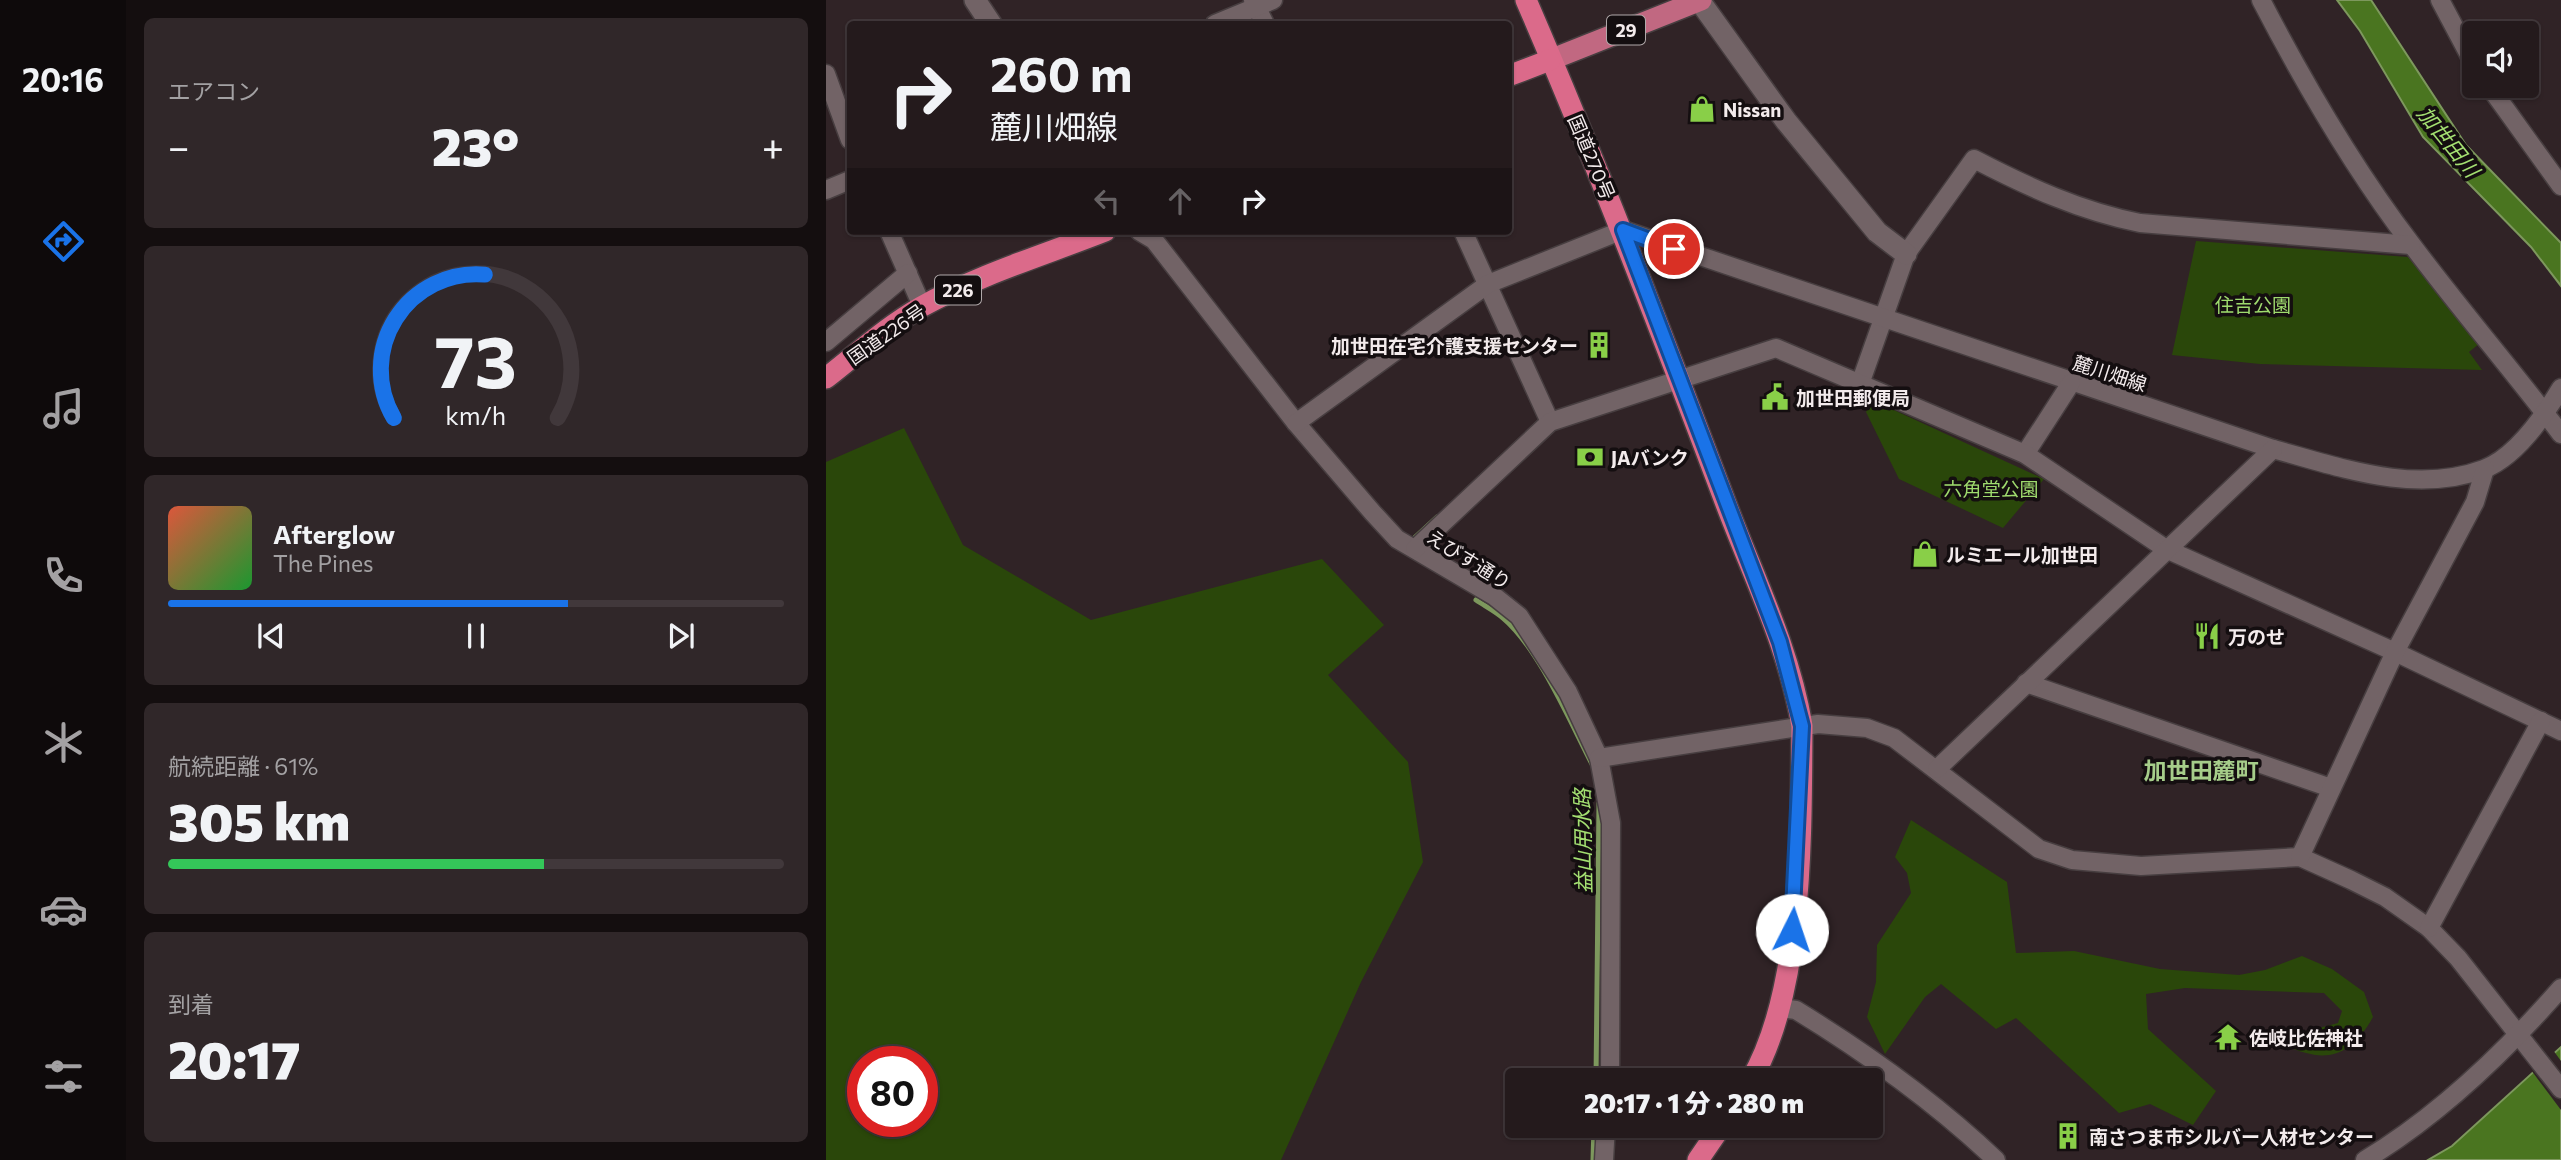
<!DOCTYPE html>
<html lang="ja">
<meta charset="utf-8">
<style>
:root{--surface:#241a1c;--page:#302729;--text:#f1f3f6;--muted:#a3a1a3;--line:#41383b;--accent:#1a73e8}
body{margin:0;font-family:Commissioner,"Noto Sans JP",sans-serif;background:var(--page);color:var(--text);height:100vh;display:flex;flex-direction:column;font-size:26px;white-space:nowrap}
*{box-sizing:border-box;margin:0}
p{font-size:23px;color:var(--muted)}
.icon{flex:none;width:38px;height:38px;fill:none;stroke:currentColor;stroke-width:2;stroke-linecap:round;stroke-linejoin:round}
.map{position:relative;flex:1;overflow:hidden}
.drawer{display:flex;flex-direction:column;gap:18px;padding:18px;background:#140e0f;width:700px}
.drawer>*{flex:none}
.top-card{position:absolute;left:21px;top:21px;width:665px;height:214px;border-radius:7px;box-shadow:0 2px 5px #0004,0 0 0 2px var(--line);background:#241a1c;color:var(--text);overflow:hidden}
.controls{position:absolute;left:1636px;top:21px;display:grid;gap:14px}
.controls a{display:grid;place-items:center;width:77px;height:77px;border-radius:7px;background:var(--surface);box-shadow:0 2px 5px #0004,0 0 0 2px var(--line);font-size:35px}
.speed{position:absolute;left:21px;top:1046px;display:flex;gap:14px;font-size:35px;font-weight:700;text-align:center}
.speed>*{display:grid;place-content:center;width:91px;height:91px;border-radius:50%;background:var(--surface);box-shadow:0 2px 5px #0004,0 0 0 2px var(--line);line-height:1}
.speed .limit{border:10px solid #d22;background:#fff;color:#111}
.pin{position:absolute;display:grid;place-items:center;width:60px;height:60px;color:#fff;margin:-30px;border:4px solid #fff;border-radius:50%;box-shadow:0 2px 7px #0007}
.me{position:absolute;width:77px;margin:-38px;rotate:4deg;stroke-linejoin:round;filter:drop-shadow(0 0 5px #0008)}
.turn{display:flex;align-items:center;gap:24px;height:147px;padding:0 28px;font-size:32px}
.turn .icon{width:91px;height:91px;stroke-width:2.5}
.turn b{display:block;font-size:49px;line-height:60px}
.lanes{display:flex;align-items:center;height:66px;padding:0 28px;background:#0003;justify-content:center;gap:35px;direction:ltr}
.lanes .off{opacity:.35}
.big{font-size:52px;font-weight:800;line-height:1.1}
.drawer .card{flex:1;display:flex;flex-direction:column;justify-content:center;gap:10px;min-width:0;padding:0 24px;border-radius:10px;background:var(--page)}
.drawer .dial{align-items:center;gap:0}
.dial svg{height:182px;overflow:visible;fill:none;stroke:var(--line);stroke-width:7;stroke-linecap:round;text-anchor:middle}
.dial text{fill:var(--text);stroke:none}
.song{display:flex;align-items:center;gap:21px}
.cover{width:84px;height:84px;border-radius:10px;background:linear-gradient(135deg,hsl(10 70% 55%),hsl(130 70% 35%))}
.played{height:7px;border-radius:4px;background:linear-gradient(90deg,var(--accent) 65%,var(--line) 65%)}
.keys{display:flex;justify-content:space-around;direction:ltr}
.heat{display:flex;justify-content:space-between;align-items:center;font-size:38px;direction:ltr}
.charge{height:10px;border-radius:5px;background:linear-gradient(90deg,#34c759 61%,var(--line) 0)}
.trip{position:absolute;left:679px;top:1068px;width:378px;height:70px;border-radius:7px;background:var(--surface);box-shadow:0 2px 5px #0004,0 0 0 2px var(--line);font-weight:800;line-height:70px;text-align:center}
main{display:flex;flex:1;min-height:0}
.tab-bar{display:flex;flex-direction:column;width:126px;justify-content:space-around;align-items:center;background:#0e0a0b;color:var(--muted)}
.tab-bar .icon{width:49px;height:49px}
.tab-bar .selected{color:var(--accent)}
.tab-bar b{font-size:32px;color:var(--text)}
.map>svg:first-child{display:block}
.green{fill:#2a470a;fill-rule:evenodd}
.water{fill:#4a7520;stroke:#7d985d;stroke-width:2}
.pier{fill:#302326}
.lines{fill:none;stroke-linecap:round;stroke-linejoin:round}
.stream{stroke:#7d985d;stroke-width:5}
.minor-casing{stroke:#473e40;stroke-width:21}
.tertiary-casing{stroke:#473e40;stroke-width:24}
.primary-casing{stroke:#473e40;stroke-width:24}
.trunk-casing{stroke:#473e40;stroke-width:24}
.minor{stroke:#726366;stroke-width:18}
.tertiary{stroke:#726366;stroke-width:21}
.primary{stroke:#c16881;stroke-width:21}
.trunk{stroke:#db6a8a;stroke-width:21}
.route-casing{stroke:#114b97;stroke-width:18}
.route{stroke:#1a73e8;stroke-width:12}
.labels{text-anchor:middle;dominant-baseline:central;stroke-width:7;stroke-linejoin:round;paint-order:stroke}
.shield{fill:#140e10;stroke:#b0a9aa;stroke-width:2}
.shield-label{font-size:18px;font-weight:bold;fill:#f3ebec}
.poi-label{font-size:19px;font-weight:bold;fill:#f3ebec;stroke:#140e10;text-anchor:start}
.street-label{font-size:19px;fill:#f3ebec;stroke:#140e10}
.park-label{font-size:19px;fill:#9fdb6e;stroke:#140e10}
.water-label{font-size:21px;font-style:italic;fill:#a4e072;stroke:#140e10}
.quarter-label{font-size:23px;font-weight:bold;fill:#a6cd8a;stroke:#140e10}
</style>
<main>
<nav class="tab-bar">
<b>20:16</b>
<svg class="icon selected" aria-label="directions" viewBox="0 0 24 24"><path d="M12 3l9 9-9 9-9-9zM9 14v-3h6M13 9l2 2-2 2"/></svg>
<svg class="icon" aria-label="music" viewBox="0 0 24 24"><path d="M9 18V5l10-2v13"/><circle cx="6" cy="18" r="3"/><circle cx="16" cy="16" r="3"/></svg>
<svg class="icon" aria-label="phone" viewBox="0 0 24 24"><path d="M5 4h4l2 5-3 2q2 4 5 5l2-3 5 2v4C11 20 4 13 5 4z"/></svg>
<svg class="icon" aria-label="climate" viewBox="0 0 24 24"><path d="M12 3v18M4 7l16 10M4 17L20 7"/></svg>
<svg class="icon" aria-label="car" viewBox="0 0 24 24"><path d="M5 17H2v-5l4-1 3-4h7l3 4 3 1v5h-3M9 17h6M6 11h13"/><circle cx="7" cy="17" r="2"/><circle cx="17" cy="17" r="2"/></svg>
<svg class="icon" aria-label="filters" viewBox="0 0 24 24"><path d="M4 7h16M4 17h16"/><circle cx="9" cy="7" r="2"/><circle cx="15" cy="17" r="2"/></svg>
</nav>
<section class="drawer">
<div class="card"><p>エアコン</p>
<div class="heat"><a>−</a><b class="big">23°</b><a>+</a></div>
</div>
<div class="card dial"><svg viewBox="0 0 100 80">
<path d="M14 69A42 42 0 1 1 86 69"/>
<path d="M14 69A42 42 0 0 1 54 6" stroke="#1a73e8"/>
<text x="50" y="56" font-size="32" font-weight="700">73</text>
<text x="50" y="72" font-size="11">km/h</text>
</svg></div>
<div class="card">
<div class="song"><i class="cover"></i><div><b>Afterglow</b><p>The Pines</p></div></div>
<div class="played"></div>
<div class="keys"><svg class="icon" aria-label="previous" viewBox="0 0 24 24"><path d="M18 5L8 12l10 7zM5 5v14"/></svg><svg class="icon" aria-label="pause" viewBox="0 0 24 24"><path d="M8 5v14M16 5v14"/></svg><svg class="icon" aria-label="next" viewBox="0 0 24 24"><path d="M6 5l10 7-10 7zM19 5v14"/></svg></div>
</div>
<div class="card"><p>航続距離 · 61%</p><b class="big">305 km</b><div class="charge"></div></div>
<div class="card"><p>到着</p><b class="big">20:17</b></div>
</section>
<div class="map">
<svg width="1735" height="1160" viewBox="0 0 1735 1160">
<rect width="100%" height="100%" fill="#302326"/>
<g class="green">
<polygon points="1370,241 1582,257 1653,344 1643,352 1656,370 1434,364 1346,355"/>
<polygon points="1046,400 1218,479 1177,528 1073,479 1040,412"/>
<path d="M78 428 137 545 265 620 496 559 558 625 502 675 582 762 597 862 535 982 455 1160H0V462ZM37 1062H96V1122H37Z"/>
<path d="M1085 820 1181 882 1190 953 1248 951 1334 969 1413 975 1439 970 1476 956 1506 969 1538 992 1547 1017C1521 1064 1492 1063 1448 1040L1512 1023 1516 1011 1498 993 1359 988 1320 994 1322 1029 1390 1091 1367 1125 1324 1104 1293 1113 1190 1018 1170 1029 1115 984 1099 997 1059 1054 1041 1017 1050 982 1051 945 1085 893 1081 873 1069 857Z"/>
</g>
<g class="water">
<polygon points="1511,0 1545,0 1640,145 1735,243 1735,286 1705,247 1597,137 1534,31"/>
<polygon points="1735,1047 1735,1160 1602,1160 1626,1146"/>
</g>
<polygon class="pier" points="1727,1050 1735,1061 1735,1110 1705,1070"/>
<g class="lines">
<g class="stream">
<polyline points="585,541 611,517"/>
<path d="M650 600C659 606 669 611 677 618 713 648 745 724 767 766"/>
<polyline points="770,1080 773,803"/>
<polyline points="767,1160 768,1125"/>
</g>
<defs>
<g id="minor">
<polyline points="427,0 439,24"/>
<path d="M1435 0C1479 85 1528 169 1586 245 1634 309 1686 370 1735 434"/>
<polyline points="1614,0 1648,64"/>
<polyline points="389,24 447,0"/>
<polyline points="0,74 24,140"/>
<polyline points="1663,86 1735,186"/>
<polyline points="0,190 24,180"/>
<polyline points="63,231 96,306"/>
<polyline points="313,231 328,240 470,423 547,513 571,539 668,596 693,616 742,692 773,758 785,823 784,1080"/>
<polyline points="637,231 724,422"/>
<polyline points="0,342 82,273"/>
<path d="M1034 384 1080 254 1148 159C1202 187 1254 211 1314 223L1585 245"/>
<path d="M470 423 662 284 797 230 1447 449C1514 467 1588 495 1658 469 1690 457 1718 416 1735 388"/>
<polyline points="1199,454 1245,383"/>
<polyline points="589,549 724,422 950,348 1199,454 1340,549 1569,652 1735,731"/>
<polyline points="1200,683 1505,788"/>
<polyline points="773,758 992,724 1041,728 1068,738 1213,849 1246,860 1315,866 1474,857 1525,880 1559,897 1603,928 1632,958 1735,1089"/>
<polyline points="1111,769 1447,449"/>
<polyline points="1474,857 1569,652 1649,502 1659,469"/>
<polyline points="1603,928 1715,721"/>
<path d="M955 1008 970 1010C1042 1054 1109 1102 1170 1160"/>
<polyline points="778,1160 780,1125"/>
<path d="M1539 1160C1614 1115 1678 1053 1735 988"/>
</g>
<g id="tertiary">
<polyline points="149,0 165,24"/>
<polyline points="873,0 960,121 1051,232 1080,254"/>
</g>
<polyline id="primary" points="724,60 875,0"/>
<g id="trunk">
<path d="M700 0C771 164 834 329 897 496 925 572 963 646 976 726 975 831 978 989 925 1080"/>
<polyline points="682,76 724,60"/>
<path d="M0 378C31 354 60 327 95 307 152 275 218 255 279 231"/>
<polyline points="872,1160 896,1125"/>
</g>
</defs>
<use href="#minor" class="minor-casing"/>
<use href="#tertiary" class="tertiary-casing"/>
<use href="#primary" class="primary-casing"/>
<use href="#trunk" class="trunk-casing"/>
<use href="#minor" class="minor"/>
<use href="#tertiary" class="tertiary"/>
<use href="#primary" class="primary"/>
<use href="#trunk" class="trunk"/>
</g>
<g class="lines">
<defs>
<polyline id="route" points="848,249 797,230 954,642 976,726 966,930"/>
</defs>
<use href="#route" class="route-casing"/>
<use href="#route" class="route"/>
</g>
<defs>
<symbol id="shop-bare" viewBox="-9 -9 18 18"><path d="M-5-2.5h2.3a2.7 3.5 0 0 1 5.4 0H5L5.5 6h-11ZM-1.5-2.5h3a1.5 2.3 0 0 0-3 0Z" fill="#89cf48" stroke="#140e10" stroke-width="2.5" paint-order="stroke"/></symbol>
<symbol id="building-bare" viewBox="-9 -9 18 18"><path d="M-4-6H4V6H1V3H-1V6H-4ZM-2.5-4.3h1.7v1.8h-1.7ZM.8-4.3h1.7v1.8H.8ZM-2.5-1h1.7V.8h-1.7ZM.8-1h1.7V.8H.8Z" fill="#89cf48" stroke="#140e10" stroke-width="2.5" paint-order="stroke"/></symbol>
<symbol id="civic-bare" viewBox="-9 -9 18 18"><path d="M-.6-6.5H3V-4.5H.6V-3L4-1V1h2V6H-6V1h2V-1L-.6-3ZM-1.2 2.5V6h2.4V2.5Z" fill="#89cf48" stroke="#140e10" stroke-width="2.5" paint-order="stroke"/></symbol>
<symbol id="bank-bare" viewBox="-9 -9 18 18"><path d="M-6-4H6V4H-6ZM0-2.3a2.3 2.3 0 1 0 0 4.6a2.3 2.3 0 1 0 0-4.6Z" fill="#89cf48" stroke="#140e10" stroke-width="2.5" paint-order="stroke"/></symbol>
<symbol id="restaurant-bare" viewBox="-9 -9 18 18"><path d="M-5-6h1v4h1v-4h1v4h1v-4h1v5L-1.5 .5V6h-2V.5L-5-1ZM5-6V6H3V1.5H1.5Q1.5-4 5-6Z" fill="#89cf48" stroke="#140e10" stroke-width="2.5" paint-order="stroke"/></symbol>
<symbol id="temple-bare" viewBox="-9 -9 18 18"><path d="M0-6L5-2H3V0L6.5 2.5H4V6H1.5V3h-3V6H-4V2.5H-6.5L-3 0V-2H-5Z" fill="#89cf48" stroke="#140e10" stroke-width="2.5" paint-order="stroke"/></symbol>
</defs>
<g fill-rule="evenodd">
<use href="#shop-bare" x="857" y="90" width="38" height="38"/>
<use href="#building-bare" x="754" y="326" width="38" height="38"/>
<use href="#civic-bare" x="930" y="378" width="38" height="38"/>
<use href="#bank-bare" x="745" y="438" width="38" height="38"/>
<use href="#shop-bare" x="1080" y="535" width="38" height="38"/>
<use href="#restaurant-bare" x="1362" y="617" width="38" height="38"/>
<use href="#temple-bare" x="1383" y="1018" width="38" height="38"/>
<use href="#building-bare" x="1223" y="1117" width="38" height="38"/>
</g>
<g class="labels">
<g class="shield">
<rect x="781" y="15.5" width="38" height="29" rx="5"/>
<rect x="109" y="275.5" width="46" height="29" rx="5"/>
</g>
<g class="shield-label">
<text x="800" y="30">29</text>
<text x="132" y="290">226</text>
</g>
<g class="poi-label">
<text x="897" y="109">Nissan</text>
<text x="752" y="345" text-anchor="end">加世田在宅介護支援センター</text>
<text x="970" y="397">加世田郵便局</text>
<text x="785" y="457">JAバンク</text>
<text x="1120" y="554">ルミエール加世田</text>
<text x="1402" y="636">万のせ</text>
<text x="1423" y="1037">佐岐比佐神社</text>
<text x="1263" y="1136">南さつま市シルバー人材センター</text>
</g>
<g class="street-label">
<text transform="translate(766 157) rotate(67)">国道270号</text>
<text transform="translate(60 334) rotate(-35)">国道226号</text>
<text transform="translate(1284 373) rotate(18)">麓川畑線</text>
<text transform="translate(643 559) rotate(32)">えびす通り</text>
</g>
<g class="park-label">
<text x="1427" y="304">住吉公園</text>
<text x="1165" y="488">六角堂公園</text>
</g>
<g class="water-label">
<text transform="translate(1623 141) rotate(51)">加世田川</text>
<text transform="translate(756 841) rotate(-91)">益山用水路</text>
</g>
<g class="quarter-label">
<text x="1375" y="770">加世田麓町</text>
</g>
</g>
</svg>
<div class="controls">
<a><svg class="icon" aria-label="sound" viewBox="0 0 24 24"><path d="M4 9h4l5-4v14l-5-4H4zM17 9q2 3 0 6"/></svg></a>
</div>
<div class="speed"><div class="limit">80</div></div>
<div class="pin" style="left:848px;top:249px;background:#d93025"><svg class="icon" aria-label="arrive" viewBox="0 0 24 24"><path d="M6 21V4h12l-3 4 3 4H6"/></svg></div>
<svg class="me" style="left:966px;top:930px" viewBox="-20 -20 40 40"><circle r="19" fill="#fff"/><path d="M0-13L10 11 0 6-10 11z" fill="#1a73e8"/></svg>
<div class="trip">20:17 · 1 分 · 280 m</div>
<div class="top-card">
<div class="turn"><svg class="icon" aria-label="right" viewBox="0 0 24 24"><path d="M7 20v-9h11M14 6l5 5-5 5"/></svg><div><b>260 m</b>麓川畑線</div></div>
<div class="lanes"><svg class="icon off" aria-label="left" viewBox="0 0 24 24"><path d="M17 20v-9H6M10 6l-5 5 5 5"/></svg><svg class="icon off" aria-label="ahead" viewBox="0 0 24 24"><path d="M12 20V5M6 11l6-6 6 6"/></svg><svg class="icon" aria-label="right" viewBox="0 0 24 24"><path d="M7 20v-9h11M14 6l5 5-5 5"/></svg></div>
</div>
</div>
</main>
